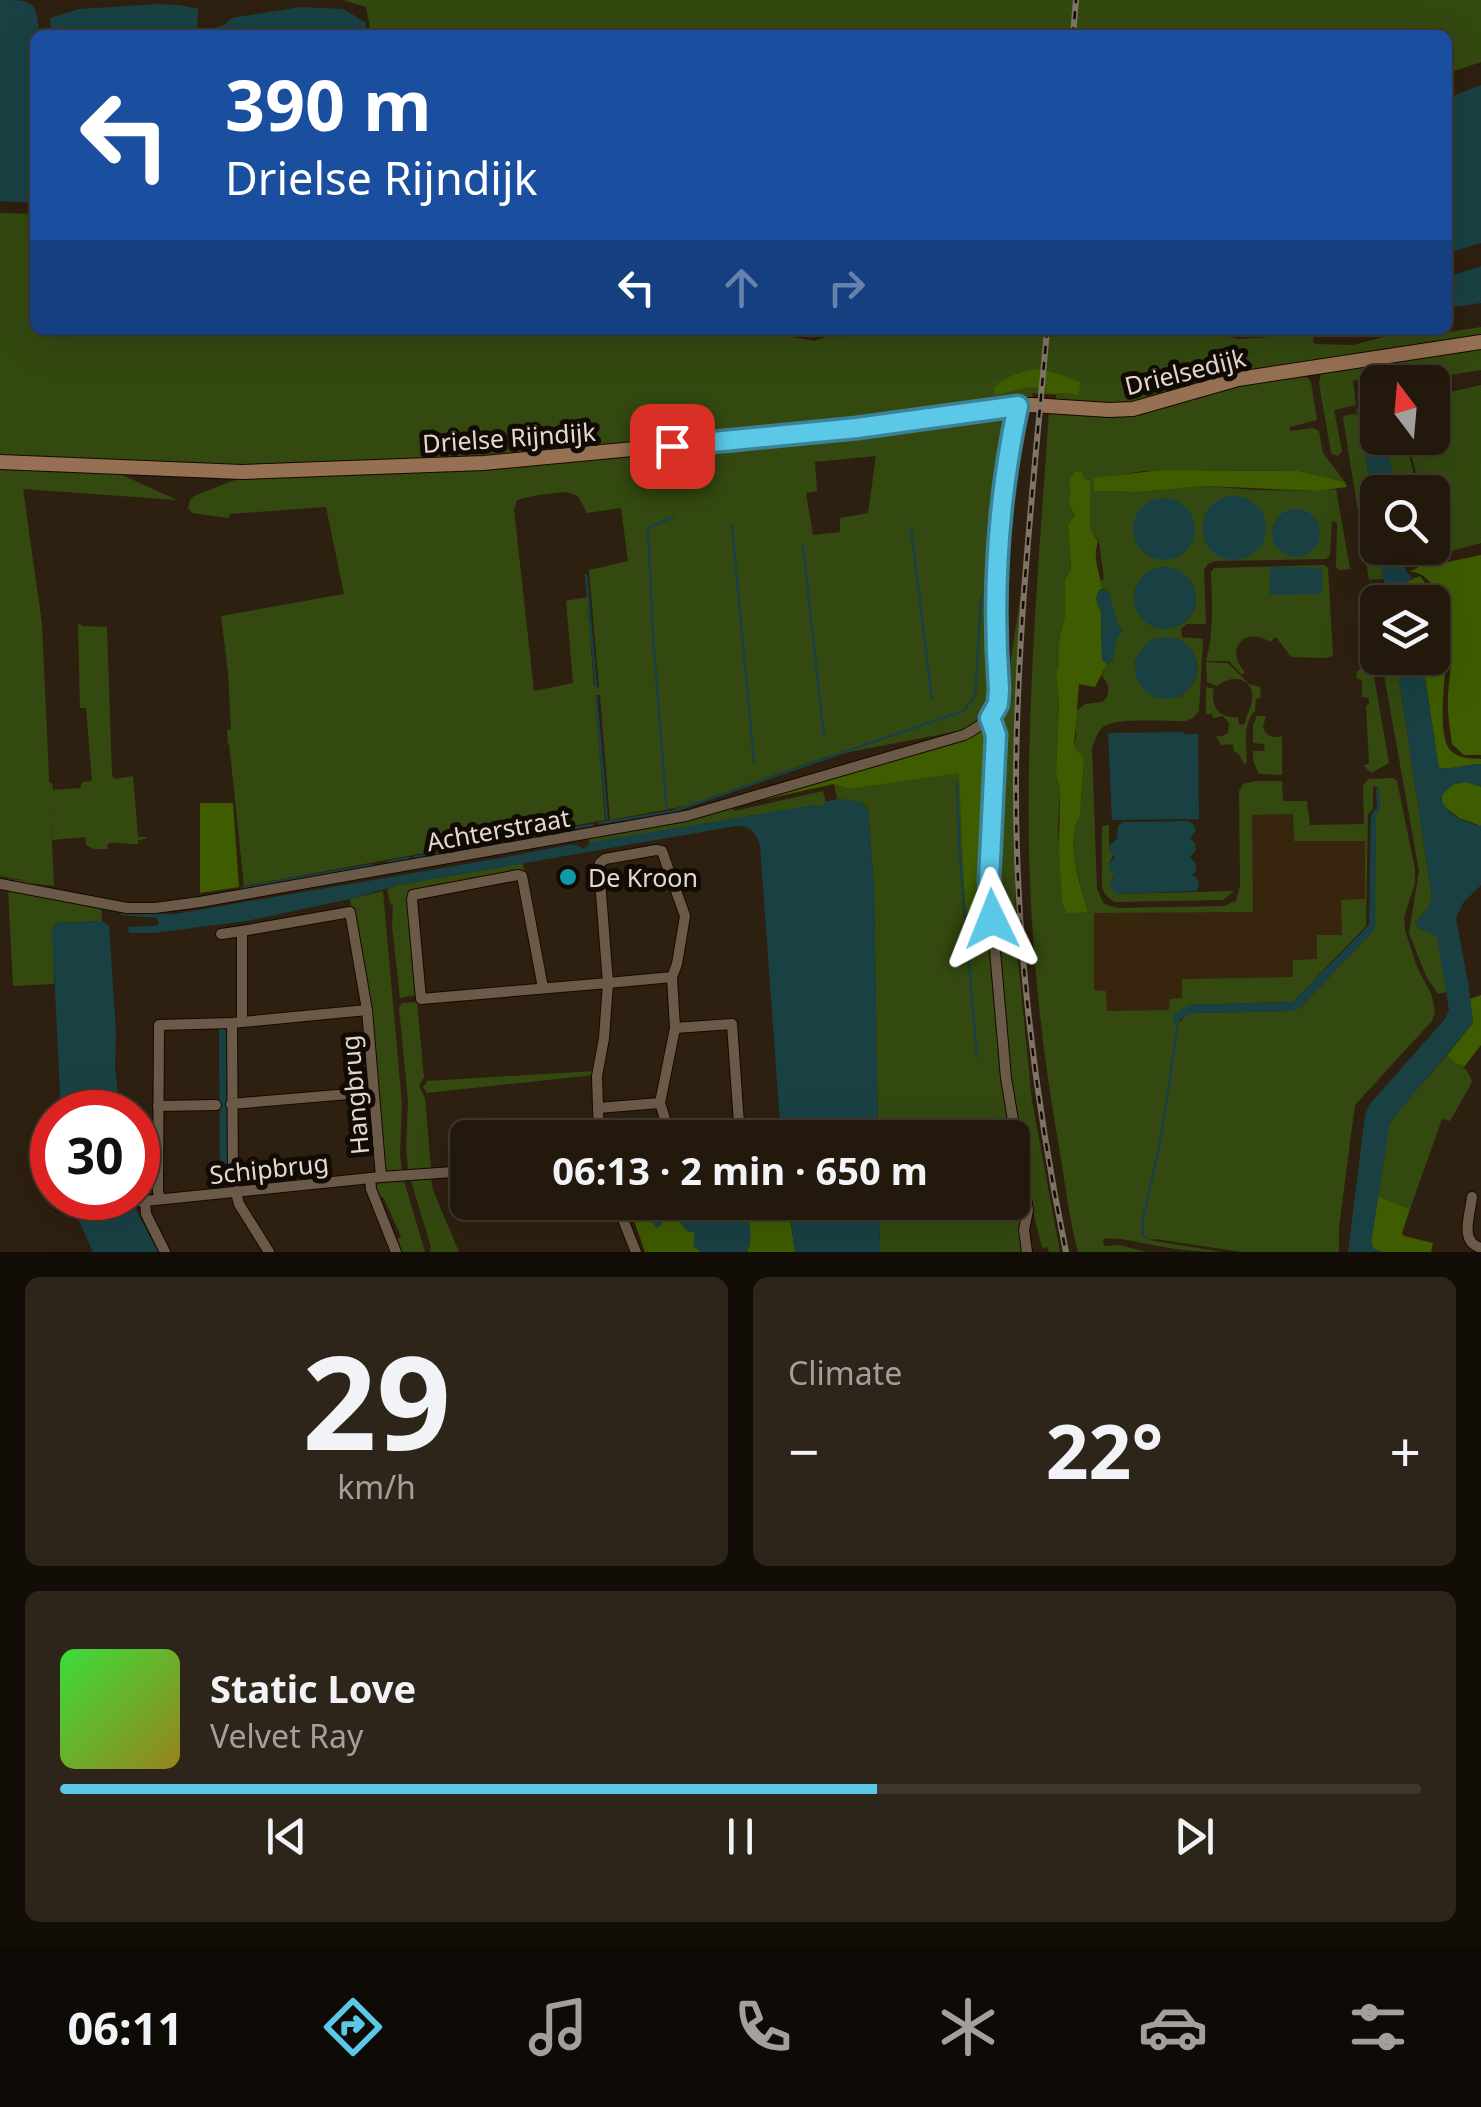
<!DOCTYPE html>
<meta charset="utf-8">
<style>
:root{--surface:#22180c;--page:#2e251a;--text:#f1f3f6;--muted:#a2a09d;--line:#3f372d;--accent:#5bc8e7}
body{margin:0;font-family:"Noto Sans",sans-serif;background:var(--page);color:var(--text);height:100vh;display:flex;flex-direction:column;font-size:38px;white-space:nowrap}
*{box-sizing:border-box;margin:0}
p{font-size:32px;color:var(--muted)}
.icon{flex:none;width:55px;height:55px;fill:none;stroke:currentColor;stroke-width:2;stroke-linecap:round;stroke-linejoin:round}
.map{position:relative;height:1252px;overflow:hidden}
.details{display:flex;flex-direction:column;gap:25px;padding:25px;background:#130d07;flex:1}
.details>*{flex:none}
.guide{position:absolute;left:30px;top:30px;width:1422px;height:305px;border-radius:15px;box-shadow:0 10px 40px #0002,0 0 0 2px var(--line);background:#1a4fa0;color:#fff;overflow:hidden}
.needle{width:65px;rotate:344deg}
.fabs{position:absolute;left:1360px;top:365px;display:grid;gap:20px}
.fabs a{display:grid;place-items:center;width:90px;height:90px;border-radius:15px;background:var(--surface);box-shadow:0 10px 40px #0002,0 0 0 2px var(--line);font-size:50px}
.speed{position:absolute;left:30px;top:1090px;display:flex;gap:20px;font-size:50px;font-weight:700;text-align:center}
.speed>*{display:grid;place-content:center;width:130px;height:130px;border-radius:50%;background:var(--surface);box-shadow:0 10px 40px #0002,0 0 0 2px var(--line);line-height:1}
.speed .limit{border:15px solid #d22;background:#fff;color:#111}
.pin{position:absolute;display:grid;place-items:center;width:85px;height:85px;color:#fff;margin:-42px;border-radius:20px;box-shadow:0 5px 15px #0006}
.me{position:absolute;width:110px;margin:-55px;rotate:358deg;stroke-linejoin:round;filter:drop-shadow(0 0 8px #0008)}
.turn{display:flex;align-items:center;gap:35px;height:210px;padding:0 30px;font-size:45px}
.turn .icon{width:130px;height:130px;stroke-width:2.5}
.turn b{display:block;font-size:70px;line-height:85px}
.lanes{display:flex;align-items:center;height:95px;padding:0 30px;background:#0003;justify-content:center;gap:50px;direction:ltr}
.lanes .off{opacity:.35}
.big{font-size:75px;font-weight:700;line-height:1.1}
.details .card{flex:1;display:flex;flex-direction:column;justify-content:center;gap:15px;min-width:0;padding:0 35px;border-radius:15px;background:var(--page)}
.details .dial{align-items:center;gap:0}
.dial b{font-size:130px;line-height:1}
.song{display:flex;align-items:center;gap:30px}
.cover{width:120px;height:120px;border-radius:15px;background:linear-gradient(135deg,hsl(120 70% 55%),hsl(50 70% 35%))}
.played{height:10px;border-radius:5px;background:linear-gradient(90deg,var(--accent) 60%,var(--line) 60%)}
.keys{display:flex;justify-content:space-around;direction:ltr}
.heat{display:flex;justify-content:space-between;align-items:center;font-size:55px;direction:ltr}
.details .tiles{flex:1;display:grid;gap:25px;grid-template-columns:1fr 1fr}
.card:last-child{grid-column:span 2}
.trip{position:absolute;left:450px;top:1120px;width:580px;height:100px;border-radius:15px;background:var(--surface);box-shadow:0 10px 40px #0002,0 0 0 2px var(--line);font-weight:700;line-height:100px;text-align:center}
.dock{display:flex;height:160px;justify-content:space-around;align-items:center;background:#0e0a05;color:var(--muted)}
.dock .icon{width:70px;height:70px}
.dock .selected{color:var(--accent)}
.dock b{font-size:45px;color:var(--text)}
.map>svg:first-child{display:block}
.built{fill:#37250e}
.green{fill:#344910;fill-rule:evenodd}
.forest{fill:#3f5c01}
.water{fill:#194144}
.lines{fill:none;stroke-linecap:round;stroke-linejoin:round}
.stream{stroke:#194144;stroke-width:2.5}
.street-casing{stroke:#160900;stroke-width:12}
.secondary-casing{stroke:#160900;stroke-width:16}
.street{stroke:#6b5a48;stroke-width:10}
.secondary{stroke:#967053;stroke-width:14}
.rail-casing{stroke:#807466;stroke-width:6}
.rail{stroke:#120b05;stroke-width:2.5;stroke-dasharray:8;stroke-linecap:butt}
.route-casing{stroke:#3b8296;stroke-width:25}
.route{stroke:#5bc8e7;stroke-width:18}
.culture-dot{fill:#0f9aa8;stroke:#120b05;stroke-width:4}
.labels{text-anchor:middle;dominant-baseline:central;stroke-width:10;stroke-linejoin:round;paint-order:stroke}
.street-label{font-size:25px;fill:#e3d9cf;stroke:#120b05}
.poi-label{font-size:25px;fill:#e3d9cf;stroke:#120b05;text-anchor:start}
</style>
<div class="map">
<svg width="1481" height="1252" viewBox="0 0 1481 1252">
<rect width="100%" height="100%" fill="#2e2010"/>
<polygon class="built" points="1293,814 1294,841 1365,841 1365,900 1342,935 1317,960 1294,977 1183,979 1182,999 1170,1010 1106,1011 1094,991 1093,913 1252,911 1252,815"/>
<g class="green">
<polygon points="343,0 1481,0 1481,62 1448,73 1448,35 379,35 371,33 366,7"/>
<polygon points="0,213 35,214 35,330 672,330 700,333 775,330 787,336 814,341 836,334 840,338 844,336 845,330 1199,330 1239,339 1314,334 1313,343 1316,344 1353,345 1410,330 1429,330 1431,335 1481,327 1481,337 1134,403 1112,405 1056,401 1056,395 1033,393 1032,399 1006,400 899,417 562,453 250,466 0,457"/>
<polygon points="1481,346 1481,370 1444,376 1419,382 1378,382 1377,387 1375,376 1353,381 1356,405 1334,410 1342,451 1338,456 1331,453 1319,383 1321,374 1328,368"/>
<path d="M1305 375 1311 382 1317 420 1290 427V431L1313 428 1319 431 1323 453 1345 482 1299 471 1192 470 1143 471 1093 479 1095 491 1138 492 1206 486 1255 490 1317 491 1336 489 1350 569 1339 570 1336 567 1337 523 1332 521 1330 556 1326 559 1215 561 1208 564 1204 570 1206 624H1187L1181 629 1182 637 1203 639 1199 711 1193 718 1185 721C1166 722 1117 717 1103 727 1097 732 1095 741 1092 748L1097 889 1104 904 1117 908 1224 906 1236 901 1240 885 1239 791 1243 784 1255 781H1282L1283 801H1307L1310 825 1364 824 1363 786 1368 779 1393 778 1397 781 1415 869V883L1404 917 1405 930 1417 967 1432 996 1435 1012 1432 1021 1355 1105 1339 1227V1252H1242L1155 1239 1149 1240 1222 1252C1201 1252 1180 1250 1158 1246 1138 1243 1124 1237 1103 1239L1104 1246 1119 1245 1146 1252H1078C1069 1218 1065 1182 1059 1147 1037 1023 1026 895 1029 768 1031 649 1041 530 1049 411L1095 414 1206 390ZM1075 471H1081L1084 479 1090 480V529L1099 541 1104 579 1101 580 1102 589 1106 590C1120 622 1118 628 1112 662L1107 664 1102 676C1110 684 1111 696 1102 702L1085 704 1075 712 1076 737 1074 746 1084 760 1080 816C1063 838 1083 888 1087 912L1062 903 1058 825 1060 790 1056 774 1059 701 1056 674 1059 665V642L1065 615V579L1071 571 1068 525 1075 515 1068 503ZM1215 503 1246 557 1234 559 1205 540C1201 526 1203 513 1215 503ZM1298 509C1336 520 1318 569 1281 552L1272 530C1276 516 1284 510 1298 509ZM1161 567C1212 569 1205 638 1154 627L1134 592 1146 573ZM1178 639C1203 655 1204 679 1180 697L1135 663 1139 653 1150 641ZM1377 786 1380 809 1376 815 1374 930 1300 1008 1291 1011 1193 1013 1186 1015 1178 1024 1188 1005 1293 1002 1366 926 1368 814 1373 809V787ZM1293 814 1294 841H1365V899L1341 900 1342 935H1317V959L1293 960V977L1182 979V998L1170 999 1169 1010 1107 1011 1106 991 1094 990V913L1253 912 1252 815Z"/>
<polygon points="1481,385 1481,543 1436,555 1433,539 1432,492 1421,492 1407,438 1432,438 1433,396"/>
<path d="M1002 413 1006 415 1009 424 1000 484 995 684 991 713 964 730 828 756 686 806 610 820 600 695H595L605 820 244 886 229 743 228 745 227 730 231 729 228 672 221 616 344 594 326 507 230 514 228 518 192 513 188 508 190 500 194 496 232 481 255 475 435 471 562 463 900 427ZM876 456 868 513 840 518V532L813 535 806 493 817 491 815 462ZM566 492 578 496 587 513 621 508 628 561 589 570 599 688 594 686 587 597 566 601 573 683 534 691 514 509 517 500 537 495Z"/>
<polygon points="1357,414 1363,433 1378,548 1384,579 1369,580 1343,418 1346,415"/>
<polygon points="1384,438 1404,438 1419,492 1397,492"/>
<polygon points="0,465 118,473 177,500 23,489 42,624 54,886 31,883 73,893 0,881 0,878 28,881 0,876"/>
<polygon points="1026,559 1020,626 1014,778 1016,940 1032,1101 1060,1252 1049,1252 1047,1247 1042,1248 1020,1157 1009,1080 995,912 994,801 1003,712"/>
<path d="M1325 565 1328 568 1333 656 1326 658 1291 657 1276 637 1270 642C1244 625 1224 650 1245 672L1242 675 1229 661H1206C1214 632 1212 602 1211 572L1214 568Z"/>
<path d="M78 623 83 626 107 627 112 776 115 779 133 776 138 837H146V839L138 840V844C128 845 115 841 108 844L107 849H94L86 845 85 837 52 840 49 783H52L53 790 80 788 82 782 92 781 86 708H80Z"/>
<polygon points="1381,658 1396,658 1432,898 1428,908 1415,923 1418,928 1437,936 1438,940 1447,992 1438,994 1426,976 1409,933 1419,871"/>
<path d="M1206 662 1228 663 1249 684 1260 687 1261 698 1256 699 1255 711C1242 723 1247 746 1247 763L1244 764 1238 753 1234 752 1233 744 1221 745 1216 736H1222L1228 733 1229 723 1223 716 1213 718 1212 714H1206V687L1214 689C1210 707 1220 719 1238 717L1239 725 1245 724C1246 714 1251 710 1252 700 1255 677 1231 674 1217 686L1207 682Z"/>
<polygon points="1365,666 1373,671 1389,763 1371,773 1363,765 1369,764 1366,705 1369,705 1369,698 1362,697 1362,680 1357,679 1356,672"/>
<path d="M1257 716H1266L1263 727C1266 736 1273 739 1282 736V775L1259 774 1253 761V751H1265L1264 744 1253 743V725Z"/>
<polygon points="960,772 965,910 990,913 1012,1138 878,1137 874,886 868,810 862,802 837,799 834,784 850,789"/>
<polygon points="823,791 826,802 821,807 815,805 589,843 589,837 732,805 734,811"/>
<path d="M1109 825V850L1113 855 1109 864 1115 875 1111 880 1118 894 1234 891 1223 900 1115 902C1108 898 1104 894 1102 887V826Z"/>
<polygon points="523,863 524,871 408,891 416,995 400,998 392,926 393,905 390,903 387,889 399,885"/>
<polygon points="8,889 101,908 102,921 57,923 53,927 54,984 13,986"/>
<polygon points="383,891 402,1104 400,1156 402,1170 388,1171 385,1169 350,899"/>
<polygon points="417,1002 424,1077 419,1086 425,1098 431,1168 408,1170 406,1146 408,1101 399,1008 402,1003"/>
<path d="M1447 1055 1456 1064H1460C1467 1070 1470 1074 1472 1082L1450 1121 1442 1119 1410 1209 1378 1196 1388 1127 1394 1116Z"/>
<polygon points="595,1071 595,1075 427,1093 423,1087 427,1081"/>
<polygon points="1012,1139 1026,1207 1022,1252 880,1252 879,1203 1012,1202"/>
<polygon points="431,1178 433,1190 459,1252 430,1252 431,1247 411,1181"/>
<polygon points="404,1181 425,1252 400,1252 395,1242 401,1236 383,1197 377,1198 375,1186 380,1183"/>
</g>
<g class="forest">
<path d="M1037 369 1063 375 1081 383 1078 396 1071 393H1046V388L1028 387 995 395 994 387C1005 377 1022 371 1037 369Z"/>
<polygon points="1161,470 1299,471 1345,482 1347,487 1317,491 1206,486 1138,492 1094,491 1093,478"/>
<path d="M1075 471 1082 472 1084 479 1090 480V529L1098 541C1092 560 1100 572 1102 589L1099 590 1096 599 1101 612 1102 660 1107 664 1095 687 1079 684 1074 746 1084 759 1080 816C1064 837 1081 889 1088 912L1067 913 1062 903 1059 852 1060 790 1056 774 1059 701 1056 674 1059 665V642L1065 615V579L1071 570 1068 525 1075 515 1068 503 1071 490 1069 480Z"/>
<path d="M1433 539 1438 564 1481 555V755H1464L1452 744C1450 728 1447 712 1448 696 1449 680 1452 665 1451 649 1450 627 1437 569 1410 572L1434 558Z"/>
<path d="M1420 576C1435 596 1445 625 1446 650 1447 673 1435 734 1451 751 1459 759 1471 758 1481 759V764C1468 764 1452 770 1439 768L1438 763 1422 658H1432V602H1412L1408 581Z"/>
<polygon points="980,730 987,731 993,740 990,913 965,910 959,773 850,789 834,784 739,805"/>
<polygon points="1467,782 1481,787 1481,826 1459,818 1442,805 1442,794 1453,784"/>
<polygon points="200,803 233,803 239,887 200,893"/>
<polygon points="1481,995 1481,1045 1464,1067 1460,1064 1456,1064 1447,1055 1473,1023 1470,999"/>
<polygon points="1378,1196 1410,1209 1402,1233 1404,1236 1433,1243 1431,1252 1382,1252 1374,1249 1371,1242"/>
<polygon points="628,1203 659,1203 652,1211 657,1228 666,1219 678,1220 695,1233 694,1246 701,1252 645,1252"/>
<path d="M743 1203H788L795 1252H747C754 1237 748 1218 743 1203Z"/>
</g>
<g class="water">
<path d="M0 0C31 0 37 0 39 32L48 33 51 31 50 18 79 9 157 4 179 5 198 9 197 35H35V203L0 201Z"/>
<polygon points="300,7 344,9 366,23 366,35 213,35 214,28 224,25 232,18"/>
<polygon points="1481,85 1481,243 1448,253 1448,98"/>
<polygon points="1481,266 1481,303 1448,308 1448,277"/>
<polygon points="1377,406 1378,438 1384,438 1397,492 1378,492 1377,537 1363,433 1356,409"/>
<circle cx="1234" cy="528" r="32"/>
<circle cx="1164" cy="529" r="31"/>
<circle cx="1296" cy="533" r="24"/>
<polygon points="1379,548 1403,548 1406,571 1412,578 1408,581 1412,602 1387,602"/>
<circle cx="1165" cy="598" r="31"/>
<polygon points="1276,567 1322,568 1322,594 1270,595 1270,569"/>
<polygon points="1099,590 1106,590 1109,593 1118,625 1123,630 1117,638 1112,662 1107,664 1102,660 1101,612 1096,599"/>
<circle cx="1166" cy="668" r="31"/>
<path d="M1396 658H1422L1439 768C1452 770 1467 764 1481 764V787C1465 779 1449 781 1441 798 1446 816 1465 822 1481 826V885L1463 903 1456 918 1469 988 1473 1023 1390 1122 1371 1242 1374 1249 1382 1252H1348L1365 1115 1369 1105 1445 1019 1449 1010 1437 937 1418 928 1415 923 1428 908 1432 898Z"/>
<polygon points="1183,732 1184,734 1198,734 1199,819 1112,820 1108,733"/>
<polygon points="1379,788 1380,809 1376,815 1375,929 1300,1008 1292,1011 1193,1013 1186,1015 1175,1024 1173,1020 1175,1014 1188,1005 1293,1002 1369,925 1371,815 1377,807 1376,789"/>
<path d="M837 799 862 802 868 810 874 886 878 1137H781L760 845C755 831 750 826 736 826L399 885 350 899 247 921 153 933H129L128 927 154 926 159 924 157 918 121 915V913L175 914 495 859 574 844 584 849 591 842 815 805 821 807 826 802Z"/>
<polygon points="1188,821 1193,824 1196,830 1190,839 1195,843 1196,850 1190,857 1196,864 1196,871 1192,875 1197,878 1199,886 1196,891 1118,894 1113,892 1110,883 1115,875 1110,870 1109,864 1115,857 1110,852 1109,846 1117,839 1118,826 1124,822"/>
<polygon points="102,921 109,926 116,1031 115,1068 120,1112 61,1112 52,929 57,923"/>
<polygon points="219,1027 227,1027 228,1185 220,1185"/>
<polygon points="69,1198 130,1198 158,1252 93,1252"/>
<path d="M659 1203H743C748 1219 755 1236 747 1252H701L693 1246 695 1233 687 1231 678 1220 666 1219 657 1228 650 1220 652 1211Z"/>
<polygon points="788,1203 879,1203 880,1252 795,1252"/>
</g>
<g class="lines">
<g class="stream">
<polyline points="732,526 754,762"/>
<polyline points="911,528 932,700"/>
<polyline points="803,546 824,737"/>
<polyline points="586,575 596,686"/>
<polyline points="596,696 607,819"/>
<polyline points="957,782 959,845 977,1057"/>
<polyline points="667,813 653,637 648,528 673,517"/>
<polyline points="600,823 671,812 963,711 975,697 981,598"/>
<polyline points="415,857 592,825"/>
<polyline points="388,862 408,858"/>
<polyline points="242,888 372,865"/>
<polyline points="1149,1239 1143,1236 1142,1224 1160,1143 1178,1024"/>
</g>
<defs>
<g id="street">
<polyline points="990,718 996,735 989,881 1006,1078 1028,1210 1024,1230 1027,1252"/>
<path d="M0 884 127 908H155L200 902 686 816 964 735C986 724 996 714 999 689 992 594 998 499 1018 406"/>
<polyline points="221,934 242,931"/>
<polyline points="543,988 522,876 518,875 413,895 412,900 421,999 608,983 604,1038 597,1076 599,1138"/>
<polyline points="242,1021 242,931 350,912 367,1010 381,1177"/>
<polyline points="232,1023 233,1181 239,1204 269,1252"/>
<polyline points="675,1028 732,1024 740,1138"/>
<polyline points="231,1104 373,1092"/>
<polyline points="158,1106 216,1105"/>
<polyline points="598,1108 660,1103"/>
<polyline points="671,1138 660,1103 675,1028 672,977 677,964 685,916 662,851 656,850 605,859 600,863 599,868 608,983 672,977"/>
<polyline points="370,1178 371,1189 396,1252"/>
<path d="M1472 1197C1470 1216 1459 1242 1481 1248"/>
<polyline points="160,1199 158,1191 159,1025 232,1023 367,1010"/>
<polyline points="145,1201 146,1214 165,1252"/>
<polyline points="616,1202 636,1252"/>
<polyline points="59,1206 145,1201 381,1177 468,1171"/>
</g>
<polyline id="secondary" points="0,462 242,472 484,463 857,428 1003,407 1032,405 1109,410 1133,409 1238,379 1481,342"/>
</defs>
<use href="#street" class="street-casing"/>
<use href="#secondary" class="secondary-casing"/>
<use href="#street" class="street"/>
<use href="#secondary" class="secondary"/>
<defs>
<g id="rail">
<polyline points="1073,35 1076,0"/>
<path d="M1047 330C1034 479 1017 628 1016 777 1015 937 1034 1096 1066 1252"/>
</g>
</defs>
<use href="#rail" class="rail-casing"/>
<use href="#rail" class="rail"/>
</g>
<g class="lines">
<defs>
<path id="route" d="M672 446 857 428 1018 406C998 499 992 594 999 689L998 704 990 718 996 735 989 881 992 919"/>
</defs>
<use href="#route" class="route-casing"/>
<use href="#route" class="route"/>
</g>
<circle class="culture-dot" cx="568" cy="877" r="10"/>
<g class="labels">
<g class="street-label">
<text transform="translate(1185 371) rotate(-14)">Drielsedijk</text>
<text transform="translate(509 437) rotate(-4)">Drielse Rijndijk</text>
<text transform="translate(498 829) rotate(-10)">Achterstraat</text>
<text transform="translate(354 1095) rotate(-95)">Hangbrug</text>
<text transform="translate(269 1168) rotate(-6)">Schipbrug</text>
</g>
<g class="poi-label">
<text x="588" y="877">De Kroon</text>
</g>
</g>
</svg>
<div class="fabs">
<a><svg class="needle" viewBox="-14 -14 28 28"><path d="M0-13l5 13h-10z" fill="#e53935"/><path d="M0 13l5-13h-10z" fill="#a2a09d"/></svg></a>
<a><svg class="icon" aria-label="search" viewBox="0 0 24 24"><circle cx="10" cy="10" r="6"/><path d="M15 15l6 6"/></svg></a>
<a><svg class="icon" aria-label="layers" viewBox="0 0 24 24"><path d="M12 4l9 5-9 5-9-5zM3 14l9 5 9-5"/></svg></a>
</div>
<div class="speed"><div class="limit">30</div></div>
<div class="pin" style="left:672px;top:446px;background:#d93025"><svg class="icon" aria-label="arrive" viewBox="0 0 24 24"><path d="M6 21V4h12l-3 4 3 4H6"/></svg></div>
<svg class="me" style="left:992px;top:919px" viewBox="-20 -20 40 40"><path d="M0-17L14 15 0 8-14 15z" fill="#5bc8e7" stroke="#fff" stroke-width="4"/></svg>
<div class="trip">06:13 · 2 min · 650 m</div>
<div class="guide">
<div class="turn"><svg class="icon" aria-label="left" viewBox="0 0 24 24"><path d="M17 20v-9H6M10 6l-5 5 5 5"/></svg><div><b>390 m</b>Drielse Rijndijk</div></div>
<div class="lanes"><svg class="icon" aria-label="left" viewBox="0 0 24 24"><path d="M17 20v-9H6M10 6l-5 5 5 5"/></svg><svg class="icon off" aria-label="ahead" viewBox="0 0 24 24"><path d="M12 20V5M6 11l6-6 6 6"/></svg><svg class="icon off" aria-label="right" viewBox="0 0 24 24"><path d="M7 20v-9h11M14 6l5 5-5 5"/></svg></div>
</div>
</div>
<section class="details">
<div class="tiles">
<div class="card dial"><b>29</b><p>km/h</p></div>
<div class="card"><p>Climate</p>
<div class="heat"><a>−</a><b class="big">22°</b><a>+</a></div>
</div>
<div class="card">
<div class="song"><i class="cover"></i><div><b>Static Love</b><p>Velvet Ray</p></div></div>
<div class="played"></div>
<div class="keys"><svg class="icon" aria-label="previous" viewBox="0 0 24 24"><path d="M18 5L8 12l10 7zM5 5v14"/></svg><svg class="icon" aria-label="pause" viewBox="0 0 24 24"><path d="M8 5v14M16 5v14"/></svg><svg class="icon" aria-label="next" viewBox="0 0 24 24"><path d="M6 5l10 7-10 7zM19 5v14"/></svg></div>
</div>
</div>
</section>
<nav class="dock">
<b>06:11</b>
<svg class="icon selected" aria-label="directions" viewBox="0 0 24 24"><path d="M12 3l9 9-9 9-9-9zM9 14v-3h6M13 9l2 2-2 2"/></svg>
<svg class="icon" aria-label="music" viewBox="0 0 24 24"><path d="M9 18V5l10-2v13"/><circle cx="6" cy="18" r="3"/><circle cx="16" cy="16" r="3"/></svg>
<svg class="icon" aria-label="phone" viewBox="0 0 24 24"><path d="M5 4h4l2 5-3 2q2 4 5 5l2-3 5 2v4C11 20 4 13 5 4z"/></svg>
<svg class="icon" aria-label="climate" viewBox="0 0 24 24"><path d="M12 3v18M4 7l16 10M4 17L20 7"/></svg>
<svg class="icon" aria-label="car" viewBox="0 0 24 24"><path d="M5 17H2v-5l4-1 3-4h7l3 4 3 1v5h-3M9 17h6M6 11h13"/><circle cx="7" cy="17" r="2"/><circle cx="17" cy="17" r="2"/></svg>
<svg class="icon" aria-label="filters" viewBox="0 0 24 24"><path d="M4 7h16M4 17h16"/><circle cx="9" cy="7" r="2"/><circle cx="15" cy="17" r="2"/></svg>
</nav>
